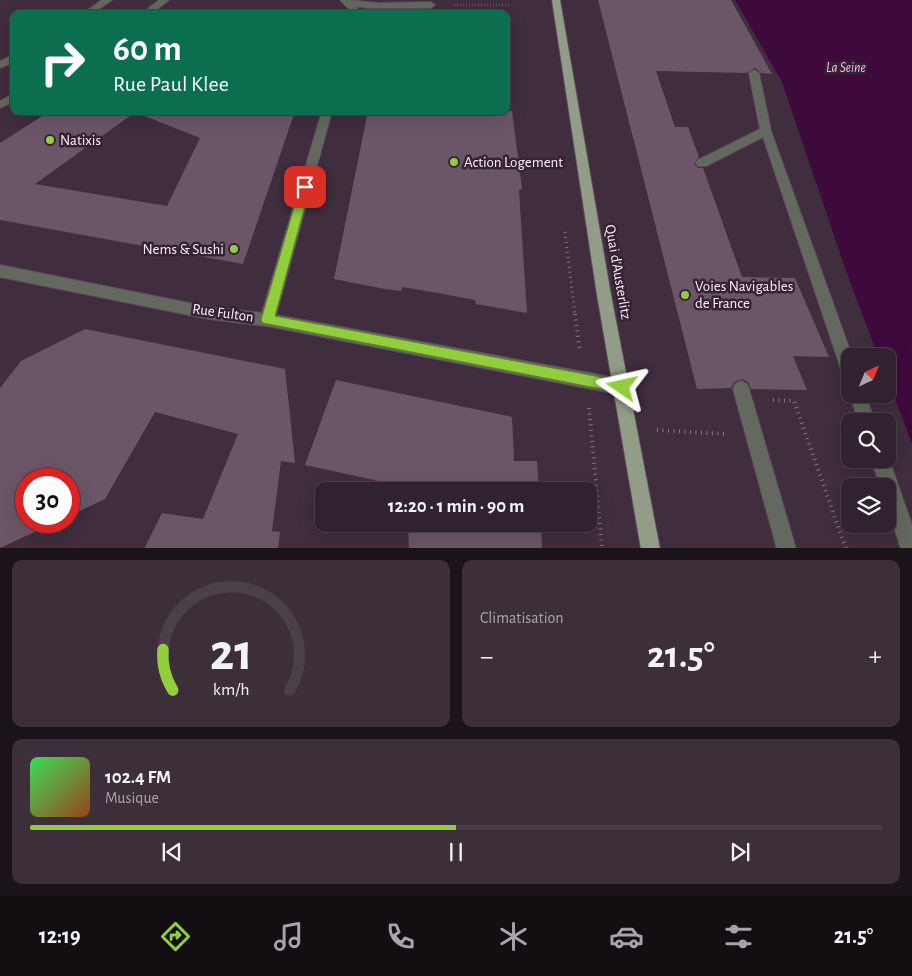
<!DOCTYPE html>
<html lang="fr">
<meta charset="utf-8">
<style>
:root{--surface:#30222e;--page:#3c2f3a;--text:#f1f3f6;--muted:#a8a4aa;--line:#4b3f4a;--accent:#92cd3e}
body{margin:0;font-family:"Alegreya Sans",sans-serif;background:var(--page);color:var(--text);height:100vh;display:flex;flex-direction:column;font-size:19px;white-space:nowrap}
*{box-sizing:border-box;margin:0}
p{font-size:16px;color:var(--muted)}
.icon{flex:none;width:28px;height:28px;fill:none;stroke:currentColor;stroke-width:2;stroke-linecap:round;stroke-linejoin:round}
.map{position:relative;height:548px;overflow:hidden}
.drawer{display:flex;flex-direction:column;gap:12px;padding:12px;background:#1a1319;flex:1}
.drawer>*{flex:none}
.top-card{position:absolute;left:10px;top:10px;width:500px;height:105px;border-radius:10px;box-shadow:0 5px 20px #0002,0 0 0 1px var(--line);background:#0b6e4f;color:#fff;overflow:hidden}
.needle{width:32px;rotate:44deg}
.buttons{position:absolute;left:841px;top:348px;display:grid;gap:10px}
.buttons a{display:grid;place-items:center;width:55px;height:55px;border-radius:10px;background:var(--surface);box-shadow:0 5px 20px #0002,0 0 0 1px var(--line);font-size:25px}
.speed{position:absolute;left:15px;top:468px;display:flex;gap:10px;font-size:25px;font-weight:700;text-align:center}
.speed>*{display:grid;place-content:center;width:65px;height:65px;border-radius:50%;background:var(--surface);box-shadow:0 5px 20px #0002,0 0 0 1px var(--line);line-height:1}
.speed .limit{border:8px solid #d22;background:#fff;color:#111}
.pin{position:absolute;display:grid;place-items:center;width:42px;height:42px;color:#fff;margin:-21px;border-radius:10px;box-shadow:0 2px 8px #0006}
.me{position:absolute;width:55px;margin:-28px;rotate:281deg;stroke-linejoin:round;filter:drop-shadow(0 0 4px #0008)}
.turn{display:flex;align-items:center;gap:18px;height:105px;padding:0 20px;font-size:22px}
.turn .icon{width:65px;height:65px;stroke-width:2.5}
.turn b{display:block;font-size:35px;line-height:42px}
.big{font-size:38px;font-weight:700;line-height:1.1}
.drawer .widget{flex:1;display:flex;flex-direction:column;justify-content:center;gap:8px;min-width:0;padding:0 18px;border-radius:10px;background:var(--page)}
.drawer .dial{align-items:center;gap:0}
.dial svg{height:130px;overflow:visible;fill:none;stroke:var(--line);stroke-width:7;stroke-linecap:round;text-anchor:middle}
.dial text{fill:var(--text);stroke:none}
.song{display:flex;align-items:center;gap:15px}
.cover{width:60px;height:60px;border-radius:8px;background:linear-gradient(135deg,hsl(130 70% 55%),hsl(20 70% 35%))}
.played{height:5px;border-radius:2px;background:linear-gradient(90deg,var(--accent) 50%,var(--line) 50%)}
.keys{display:flex;justify-content:space-around;direction:ltr}
.heat{display:flex;justify-content:space-between;align-items:center;font-size:28px;direction:ltr}
.drawer .tiles{flex:1;display:grid;gap:12px;grid-template-columns:1fr 1fr}
.widget:last-child{grid-column:span 2}
.trip{position:absolute;left:315px;top:482px;width:282px;height:50px;border-radius:10px;background:var(--surface);box-shadow:0 5px 20px #0002,0 0 0 1px var(--line);font-weight:700;line-height:50px;text-align:center}
.tabs{display:flex;height:80px;justify-content:space-around;align-items:center;background:#130e12;color:var(--muted)}
.tabs .icon{width:35px;height:35px}
.tabs .active{color:var(--accent)}
.tabs b{font-size:22px;color:var(--text)}
.map>svg:first-child{display:block}
.water{fill:#3e0a3c}
.building{fill:#6b5668}
.lines{fill:none;stroke-linecap:round;stroke-linejoin:round}
.service-casing{stroke:#5e4c5c;stroke-width:2}
.pedestrian-casing{stroke:#5e4c5c;stroke-width:2}
.minor-casing{stroke:#5e4c5c;stroke-width:2}
.tertiary-casing{stroke:#5e4c5c;stroke-width:2}
.primary-casing{stroke:#5e4c5c;stroke-width:2}
.path-far2{stroke:#847482;stroke-width:2.5;stroke-dasharray:0.5 2.5;stroke-linecap:butt}
.path-far1{stroke:#847482;stroke-width:3;stroke-dasharray:1 4;stroke-linecap:butt}
.path{stroke:#847482;stroke-width:4;stroke-dasharray:1 4.5;stroke-linecap:butt}
.service{fill:#64695f;fill-rule:evenodd}
.pedestrian{fill:#64695f;fill-rule:evenodd}
.minor{fill:#64695f;fill-rule:evenodd}
.tertiary{fill:#64695f;fill-rule:evenodd}
.primary{fill:#929d87;fill-rule:evenodd}
.route{fill:#92cd3e;stroke:#5f8528}
.poi-dot{fill:#92cd3e;stroke:#352333;stroke-width:2}
.labels{text-anchor:middle;dominant-baseline:central;stroke-width:5;stroke-linejoin:round;paint-order:stroke}
.far-water-label{font-size:14px;font-style:italic;fill:#fab8f2;stroke:#352333}
.poi-label{font-size:15px;fill:#fdf0fb;stroke:#352333;text-anchor:start}
.street-label{font-size:15px;fill:#fdf0fb;stroke:#352333}
</style>
<div class="map">
<svg width="912" height="549" viewBox="0 0 912 549">
<rect width="100%" height="100%" fill="#402d3e"/>
<polygon class="water" points="735,0 912,0 912,444 888,380 888,356 878,356 847,274 782,82"/>
<g class="building">
<polygon points="598,0 731,0 772,74 761,73 755,68 747,73 656,71 675,127 688,127 699,157 694,164 698,168 703,168 742,277 795,278 829,357 793,356 807,390 751,389 748,382 742,379 734,382 731,388 697,389"/>
<polygon points="50,111 137,111 35,184 167,206 200,138 137,113 137,111 295,111 243,264 0,220 0,143"/>
<polygon points="368,111 512,111 522,189 519,190 527,313 476,304 475,300 438,293 402,287 401,291 385,289 334,279"/>
<polygon points="85,329 285,369 295,463 281,461 272,531 280,532 278,549 144,549 162,513 203,519 238,434 155,412 105,499 69,516 69,479 26,479 26,521 58,521 0,548 0,388 21,361"/>
<polygon points="336,380 512,417 514,461 537,461 539,491 398,491 388,483 305,465"/>
<polygon points="408,524 541,524 542,549 409,549"/>
</g>
<g class="lines">
<defs>
<g id="service">
<polygon points="754,70 759,73 771,131 852,356 850,356 850,379 844,377 842,372 763,137 706,166 698,166 696,163 698,160 760,129 749,73"/>
<polygon points="741,381 747,384 749,389 796,549 777,549 733,389 735,384"/>
<polygon points="850,392 850,394 865,394 875,421 859,421 849,394"/>
<polygon points="888,456 912,525 912,549 901,549 888,507 888,486 880,486 871,459 888,459"/>
</g>
<polygon id="pedestrian" points="348,0 378,3 431,2 435,5 431,8 368,8 345,5 344,3"/>
<g id="minor">
<polygon points="340,0 349,0 357,8 358,14 350,14 349,9"/>
<polygon points="322,111 332,111 276,315 622,379 628,382 630,387 628,392 622,395 267,326 209,319 0,277 0,265 209,307 262,313"/>
</g>
<g id="tertiary">
<polygon points="102,0 112,0 92,14 82,14"/>
<polygon points="159,0 169,0 151,14 141,14"/>
<polygon points="14,55 14,62 0,68 0,61"/>
<polygon points="14,94 14,101 0,108 0,101"/>
</g>
<polygon id="primary" points="552,0 560,0 611,295 660,549 641,549 597,295"/>
</defs>
<use href="#service" class="service-casing"/>
<use href="#pedestrian" class="pedestrian-casing"/>
<use href="#minor" class="minor-casing"/>
<use href="#tertiary" class="tertiary-casing"/>
<use href="#primary" class="primary-casing"/>
<polyline class="path-far2" points="454,5 510,5"/>
<polyline class="path-far1" points="565,232 575,315"/>
<g class="path">
<polyline points="575,314 580,352"/>
<polyline points="773,400 794,401 846,549"/>
<polyline points="589,408 602,549"/>
<polyline points="657,430 725,434"/>
</g>
<use href="#service" class="service"/>
<use href="#pedestrian" class="pedestrian"/>
<use href="#minor" class="minor"/>
<use href="#tertiary" class="tertiary"/>
<use href="#primary" class="primary"/>
</g>
<polygon class="route" points="305,184 310,187 275,316 622,381 627,383 629,387 627,392 622,393 263,323 261,320 300,187"/>
<g class="poi-dot">
<circle cx="50" cy="140" r="5"/>
<circle cx="454" cy="162" r="5"/>
<circle cx="234" cy="249" r="5"/>
<circle cx="685" cy="295" r="5"/>
</g>
<g class="labels">
<g class="far-water-label">
<text x="846" y="68">La Seine</text>
</g>
<g class="poi-label">
<text x="60" y="140">Natixis</text>
<text x="464" y="162">Action Logement</text>
<text x="224" y="249" text-anchor="end">Nems &amp; Sushi</text>
<text x="695" y="286">Voies Navigables<tspan x="695" dy="17">de France</tspan></text>
</g>
<g class="street-label">
<text transform="translate(618 272) rotate(80)">Quai d'Austerlitz</text>
<text transform="translate(223 313) rotate(8)">Rue Fulton</text>
</g>
</g>
</svg>
<div class="buttons">
<a><svg class="needle" viewBox="-14 -14 28 28"><path d="M0-13l5 13h-10z" fill="#e53935"/><path d="M0 13l5-13h-10z" fill="#a8a4aa"/></svg></a>
<a><svg class="icon" aria-label="search" viewBox="0 0 24 24"><circle cx="10" cy="10" r="6"/><path d="M15 15l6 6"/></svg></a>
<a><svg class="icon" aria-label="layers" viewBox="0 0 24 24"><path d="M12 4l9 5-9 5-9-5zM3 14l9 5 9-5"/></svg></a>
</div>
<div class="speed"><div class="limit">30</div></div>
<div class="pin" style="left:305px;top:187px;background:#d93025"><svg class="icon" aria-label="arrive" viewBox="0 0 24 24"><path d="M6 21V4h12l-3 4 3 4H6"/></svg></div>
<svg class="me" style="left:622px;top:387px" viewBox="-20 -20 40 40"><path d="M0-17L14 15 0 8-14 15z" fill="#92cd3e" stroke="#fff" stroke-width="4"/></svg>
<div class="trip">12:20 · 1 min · 90 m</div>
<div class="top-card">
<div class="turn"><svg class="icon" aria-label="right" viewBox="0 0 24 24"><path d="M7 20v-9h11M14 6l5 5-5 5"/></svg><div><b>60 m</b>Rue Paul Klee</div></div>
</div>
</div>
<section class="drawer">
<div class="tiles">
<div class="widget dial"><svg viewBox="0 0 100 80">
<path d="M14 69A42 42 0 1 1 86 69"/>
<path d="M14 69A42 42 0 0 1 8 44" stroke="#92cd3e"/>
<text x="50" y="56" font-size="32" font-weight="700">21</text>
<text x="50" y="72" font-size="11">km/h</text>
</svg></div>
<div class="widget"><p>Climatisation</p>
<div class="heat"><a>−</a><b class="big">21.5°</b><a>+</a></div>
</div>
<div class="widget">
<div class="song"><i class="cover"></i><div><b>102.4 FM</b><p>Musique</p></div></div>
<div class="played"></div>
<div class="keys"><svg class="icon" aria-label="previous" viewBox="0 0 24 24"><path d="M18 5L8 12l10 7zM5 5v14"/></svg><svg class="icon" aria-label="pause" viewBox="0 0 24 24"><path d="M8 5v14M16 5v14"/></svg><svg class="icon" aria-label="next" viewBox="0 0 24 24"><path d="M6 5l10 7-10 7zM19 5v14"/></svg></div>
</div>
</div>
</section>
<nav class="tabs">
<b>12:19</b>
<svg class="icon active" aria-label="directions" viewBox="0 0 24 24"><path d="M12 3l9 9-9 9-9-9zM9 14v-3h6M13 9l2 2-2 2"/></svg>
<svg class="icon" aria-label="music" viewBox="0 0 24 24"><path d="M9 18V5l10-2v13"/><circle cx="6" cy="18" r="3"/><circle cx="16" cy="16" r="3"/></svg>
<svg class="icon" aria-label="phone" viewBox="0 0 24 24"><path d="M5 4h4l2 5-3 2q2 4 5 5l2-3 5 2v4C11 20 4 13 5 4z"/></svg>
<svg class="icon" aria-label="climate" viewBox="0 0 24 24"><path d="M12 3v18M4 7l16 10M4 17L20 7"/></svg>
<svg class="icon" aria-label="car" viewBox="0 0 24 24"><path d="M5 17H2v-5l4-1 3-4h7l3 4 3 1v5h-3M9 17h6M6 11h13"/><circle cx="7" cy="17" r="2"/><circle cx="17" cy="17" r="2"/></svg>
<svg class="icon" aria-label="filters" viewBox="0 0 24 24"><path d="M4 7h16M4 17h16"/><circle cx="9" cy="7" r="2"/><circle cx="15" cy="17" r="2"/></svg>
<b>21.5°</b>
</nav>
